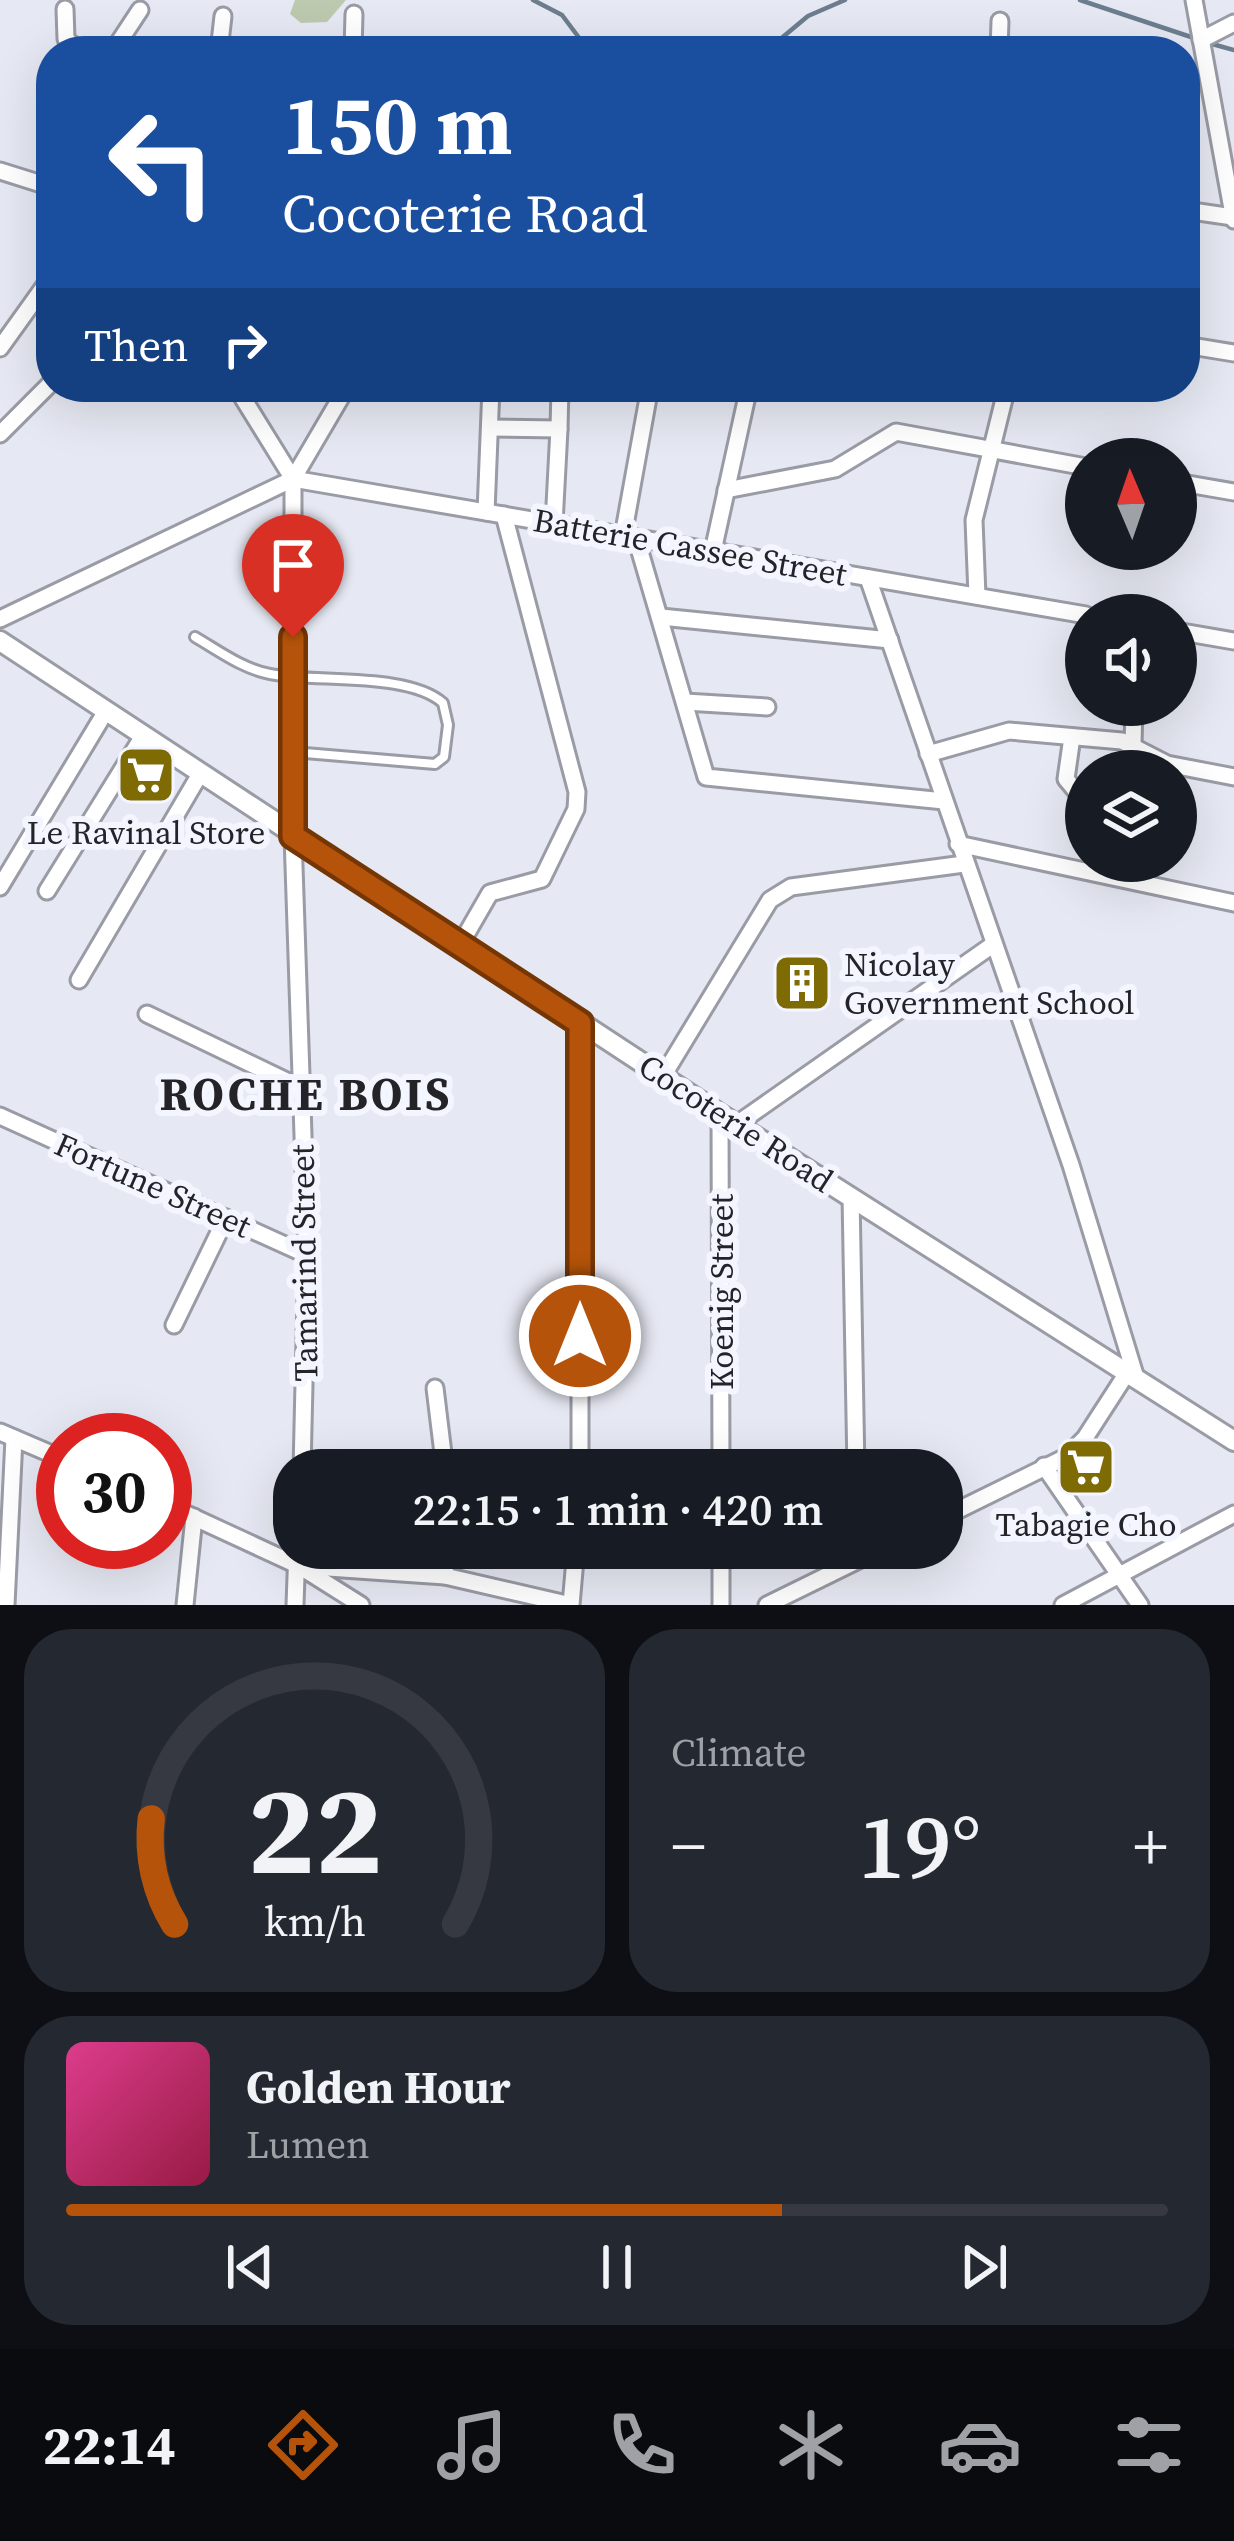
<!DOCTYPE html>
<meta charset="utf-8">
<style>
:root{--surface:#171b24;--page:#242831;--text:#f1f3f6;--muted:#9ea1a6;--line:#363941;--accent:#b45309}
body{margin:0;font-family:"Source Serif 4",serif;background:var(--page);color:var(--text);height:100vh;display:flex;flex-direction:column;font-size:45px;white-space:nowrap}
*{box-sizing:border-box;margin:0}
p{font-size:39px;color:var(--muted)}
.icon{flex:none;width:66px;height:66px;fill:none;stroke:currentColor;stroke-width:2;stroke-linecap:round;stroke-linejoin:round}
.map{position:relative;height:1605px;overflow:hidden}
.side{display:flex;flex-direction:column;gap:24px;padding:24px;background:#0d0f14;flex:1}
.side>*{flex:none}
.banner{position:absolute;left:36px;top:36px;width:1164px;height:366px;border-radius:48px;box-shadow:0 12px 48px #0002;background:#1a4fa0;color:#fff;overflow:hidden}
.needle{width:78px;rotate:358deg}
.controls{position:absolute;left:1065px;top:438px;display:grid;gap:24px}
.controls a{display:grid;place-items:center;width:132px;height:132px;border-radius:50%;background:var(--surface);box-shadow:0 12px 48px #0002;font-size:60px}
.speed{position:absolute;left:36px;top:1413px;display:flex;gap:24px;font-size:60px;font-weight:700;text-align:center}
.speed>*{display:grid;place-content:center;width:156px;height:156px;border-radius:50%;background:var(--surface);box-shadow:0 12px 48px #0002;line-height:1}
.speed .limit{border:18px solid #d22;background:#fff;color:#111}
.pin{position:absolute;display:grid;place-items:center;width:102px;height:102px;color:#fff;margin:-123px -51px;border-radius:50% 50% 50% 0;rotate:-45deg;box-shadow:0 0 12px #0007}
.pin .icon{rotate:45deg}
.me{position:absolute;width:132px;margin:-66px;rotate:0deg;stroke-linejoin:round;filter:drop-shadow(0 0 9px #0008)}
.turn{display:flex;align-items:center;gap:42px;height:252px;padding:0 48px;font-size:54px}
.turn .icon{width:156px;height:156px;stroke-width:2.5}
.turn b{display:block;font-size:84px;line-height:102px}
.then{display:flex;align-items:center;height:114px;padding:0 48px;background:#0003;gap:24px;font-size:45px}
.big{font-size:90px;font-weight:600;line-height:1.1}
.side .card{flex:1;display:flex;flex-direction:column;justify-content:center;gap:18px;min-width:0;padding:0 42px;border-radius:48px;background:var(--page)}
.side .dial{align-items:center;gap:0}
.dial svg{height:312px;overflow:visible;fill:none;stroke:var(--line);stroke-width:7;stroke-linecap:round;text-anchor:middle}
.dial text{fill:var(--text);stroke:none}
.song{display:flex;align-items:center;gap:36px}
.cover{width:144px;height:144px;border-radius:18px;background:linear-gradient(135deg,hsl(330 70% 55%),hsl(340 70% 35%))}
.played{height:12px;border-radius:6px;background:linear-gradient(90deg,var(--accent) 65%,var(--line) 65%)}
.keys{display:flex;justify-content:space-around;direction:ltr}
.heat{display:flex;justify-content:space-between;align-items:center;font-size:66px;direction:ltr}
.side .tiles{flex:1;display:grid;gap:24px;grid-template-columns:1fr 1fr}
.card:last-child{grid-column:span 2}
.trip{position:absolute;left:273px;top:1449px;width:690px;height:120px;border-radius:48px;background:var(--surface);box-shadow:0 12px 48px #0002;font-weight:600;line-height:120px;text-align:center}
.tab-bar{display:flex;height:192px;justify-content:space-around;align-items:center;background:#090b0e;color:var(--muted)}
.tab-bar .icon{width:84px;height:84px}
.tab-bar .active{color:var(--accent)}
.tab-bar b{font-size:54px;color:var(--text)}
.map>svg:first-child{display:block}
.forest{fill:url(#forest-firs)}
.lines{fill:none;stroke-linecap:round;stroke-linejoin:round}
.stream{stroke:#6c7d8e;stroke-width:4.5}
.service-casing{stroke:#999ba5;stroke-width:14}
.minor-casing{stroke:#999ba5;stroke-width:21}
.tertiary-casing{stroke:#999ba5;stroke-width:24}
.service{stroke:#fff;stroke-width:8}
.minor{stroke:#fff;stroke-width:15}
.tertiary{stroke:#fff;stroke-width:18}
.route-casing{stroke:#753606;stroke-width:30}
.route{stroke:#b45309;stroke-width:21}
.labels{text-anchor:middle;dominant-baseline:central;stroke-width:12;stroke-linejoin:round;paint-order:stroke}
.street-label{font-size:33px;fill:#232328;stroke:#f3f5ff}
.poi-label{font-size:33px;fill:#232328;stroke:#f3f5ff}
.district-label{font-size:45px;font-weight:bold;letter-spacing:3px;fill:#232328;stroke:#f3f5ff}
</style>
<div class="map">
<svg width="1234" height="1605" viewBox="0 0 1234 1605">
<defs>
<pattern id="forest-firs" width="22" height="20" patternUnits="userSpaceOnUse" patternTransform="scale(3)"><rect width="22" height="20" fill="#bcc9af"/><path d="M5 1l3.5 6h-7zM16 11l3.5 6h-7z" fill="#a1ac97"/></pattern>
</defs>
<rect width="100%" height="100%" fill="#e6e8f3"/>
<polygon class="forest" points="295,0 346,0 327,22 301,23 290,14"/>
<g class="lines">
<g class="stream">
<polyline points="533,0 562,15 589,51"/>
<polyline points="1080,0 1194,38"/>
<polyline points="1205,42 1234,50"/>
<polyline points="766,51 808,16 845,0"/>
</g>
<defs>
<path id="service" d="M195 637C219 651 243 669 270 674 317 683 408 672 443 703L448 725 444 757 435 764 293 752"/>
<g id="minor">
<polyline points="1194,0 1234,220"/>
<polyline points="65,9 66,39 79,51"/>
<polyline points="1201,40 1234,23"/>
<polyline points="113,51 140,10"/>
<polyline points="219,51 223,16"/>
<polyline points="353,51 354,14"/>
<polyline points="999,51 1000,21"/>
<polyline points="0,171 51,187"/>
<polyline points="1185,210 1233,217"/>
<polyline points="1185,345 1234,353"/>
<polyline points="0,348 51,277"/>
<polyline points="236,387 293,479"/>
<polyline points="490,428 559,429 560,387"/>
<polyline points="0,434 51,383"/>
<polyline points="293,479 293,836 307,1255 302,1470"/>
<polyline points="293,479 1086,615"/>
<polyline points="293,479 347,387"/>
<polyline points="1176,482 1234,492"/>
<polyline points="726,490 835,469 896,432 1086,467"/>
<polyline points="486,512 491,387"/>
<polyline points="554,524 559,429"/>
<polyline points="623,536 650,387"/>
<polyline points="636,538 706,777 944,801"/>
<polyline points="713,551 749,387"/>
<polyline points="868,578 1071,1165 1136,1378"/>
<polyline points="977,596 974,520 1007,387"/>
<polyline points="661,617 890,640"/>
<polyline points="0,619 293,479"/>
<polyline points="1176,631 1234,641"/>
<polyline points="685,702 767,707"/>
<polyline points="1072,737 1066,779 1086,803"/>
<polyline points="1133,745 1134,705"/>
<polyline points="928,754 1009,731 1122,741 1167,764 1234,777"/>
<polyline points="958,844 1234,903"/>
<polyline points="0,887 106,711"/>
<polyline points="47,891 143,736"/>
<polyline points="460,945 490,893 542,879 576,809 577,792 504,515"/>
<polyline points="79,980 200,774"/>
<polyline points="147,1014 301,1088"/>
<polyline points="580,1023 580,1470"/>
<polyline points="663,1076 770,900 791,887 964,864"/>
<polyline points="720,1114 721,1470"/>
<polyline points="0,1116 307,1255"/>
<polyline points="737,1124 991,946"/>
<polyline points="851,1196 856,1470"/>
<polyline points="174,1325 226,1218"/>
<polyline points="435,1388 445,1470"/>
<polyline points="0,1432 63,1459"/>
<polyline points="1044,1466 1140,1605"/>
<polyline points="165,1504 299,1566 361,1605"/>
<polyline points="942,1518 1066,1457 1085,1438 1127,1373"/>
<polyline points="721,1548 721,1605"/>
<polyline points="299,1566 445,1576 571,1605 576,1548"/>
<polyline points="445,1576 446,1548"/>
<polyline points="6,1605 14,1438"/>
<polyline points="185,1605 194,1517"/>
<polyline points="295,1605 297,1548"/>
<polyline points="767,1605 883,1548"/>
<polyline points="1063,1605 1234,1514"/>
</g>
<polyline id="tertiary" points="0,641 720,1114 1234,1441"/>
</defs>
<use href="#service" class="service-casing"/>
<use href="#minor" class="minor-casing"/>
<use href="#tertiary" class="tertiary-casing"/>
<use href="#service" class="service"/>
<use href="#minor" class="minor"/>
<use href="#tertiary" class="tertiary"/>
</g>
<g class="lines">
<defs>
<polyline id="route" points="293,637 293,836 580,1023 580,1336"/>
</defs>
<use href="#route" class="route-casing"/>
<use href="#route" class="route"/>
</g>
<defs>
<symbol id="supermarket-square" viewBox="-11 -11 22 22"><rect x="-9" y="-9" width="18" height="18" rx="4" fill="#7e6b04" stroke="#f3f5ff"/><path d="M-6-5.5h2.5l.6 2H6L4.5 2H-2.5L-4.4-4H-6ZM-1.5 3.2a1.3 1.3 0 1 0 .1 0ZM3 3.2a1.3 1.3 0 1 0 .1 0Z" fill="#fff"/></symbol>
<symbol id="building-square" viewBox="-11 -11 22 22"><rect x="-9" y="-9" width="18" height="18" rx="4" fill="#7e6b04" stroke="#f3f5ff"/><path d="M-4-6H4V6H1V3H-1V6H-4ZM-2.5-4.3h1.7v1.8h-1.7ZM.8-4.3h1.7v1.8H.8ZM-2.5-1h1.7V.8h-1.7ZM.8-1h1.7V.8H.8Z" fill="#fff"/></symbol>
</defs>
<g fill-rule="evenodd">
<use href="#supermarket-square" x="113" y="742" width="66" height="66"/>
<use href="#building-square" x="769" y="950" width="66" height="66"/>
<use href="#supermarket-square" x="1053" y="1434" width="66" height="66"/>
</g>
<g class="labels">
<g class="street-label">
<text transform="translate(690 547) rotate(10)">Batterie Cassee Street</text>
<text transform="translate(736 1123) rotate(33)">Cocoterie Road</text>
<text transform="translate(153 1185) rotate(24)">Fortune Street</text>
<text transform="translate(304 1263) rotate(-91)">Tamarind Street</text>
<text transform="translate(721 1292) rotate(-90)">Koenig Street</text>
</g>
<g class="poi-label">
<text x="146" y="832">Le Ravinal Store</text>
<text x="844" y="964" text-anchor="start">Nicolay<tspan x="844" dy="38">Government School</tspan></text>
<text x="1086" y="1524">Tabagie Cho</text>
</g>
<g class="district-label">
<text x="306" y="1094">ROCHE BOIS</text>
</g>
</g>
</svg>
<div class="controls">
<a><svg class="needle" viewBox="-14 -14 28 28"><path d="M0-13l5 13h-10z" fill="#e53935"/><path d="M0 13l5-13h-10z" fill="#9ea1a6"/></svg></a>
<a><svg class="icon" aria-label="sound" viewBox="0 0 24 24"><path d="M4 9h4l5-4v14l-5-4H4zM17 9q2 3 0 6"/></svg></a>
<a><svg class="icon" aria-label="layers" viewBox="0 0 24 24"><path d="M12 4l9 5-9 5-9-5zM3 14l9 5 9-5"/></svg></a>
</div>
<div class="speed"><div class="limit">30</div></div>
<div class="pin" style="left:293px;top:637px;background:#d93025"><svg class="icon" aria-label="arrive" viewBox="0 0 24 24"><path d="M6 21V4h12l-3 4 3 4H6"/></svg></div>
<svg class="me" style="left:580px;top:1336px" viewBox="-20 -20 40 40"><circle r="17" fill="#b45309" stroke="#fff" stroke-width="3"/><path d="M0-11L8 9 0 5-8 9z" fill="#fff"/></svg>
<div class="trip">22:15 · 1 min · 420 m</div>
<div class="banner">
<div class="turn"><svg class="icon" aria-label="left" viewBox="0 0 24 24"><path d="M17 20v-9H6M10 6l-5 5 5 5"/></svg><div><b>150 m</b>Cocoterie Road</div></div>
<div class="then">Then<svg class="icon" aria-label="right" viewBox="0 0 24 24"><path d="M7 20v-9h11M14 6l5 5-5 5"/></svg></div>
</div>
</div>
<section class="side">
<div class="tiles">
<div class="card dial"><svg viewBox="0 0 100 80">
<path d="M14 69A42 42 0 1 1 86 69"/>
<path d="M14 69A42 42 0 0 1 8 42" stroke="#b45309"/>
<text x="50" y="56" font-size="32" font-weight="700">22</text>
<text x="50" y="72" font-size="11">km/h</text>
</svg></div>
<div class="card"><p>Climate</p>
<div class="heat"><a>−</a><b class="big">19°</b><a>+</a></div>
</div>
<div class="card">
<div class="song"><i class="cover"></i><div><b>Golden Hour</b><p>Lumen</p></div></div>
<div class="played"></div>
<div class="keys"><svg class="icon" aria-label="previous" viewBox="0 0 24 24"><path d="M18 5L8 12l10 7zM5 5v14"/></svg><svg class="icon" aria-label="pause" viewBox="0 0 24 24"><path d="M8 5v14M16 5v14"/></svg><svg class="icon" aria-label="next" viewBox="0 0 24 24"><path d="M6 5l10 7-10 7zM19 5v14"/></svg></div>
</div>
</div>
</section>
<nav class="tab-bar">
<b>22:14</b>
<svg class="icon active" aria-label="directions" viewBox="0 0 24 24"><path d="M12 3l9 9-9 9-9-9zM9 14v-3h6M13 9l2 2-2 2"/></svg>
<svg class="icon" aria-label="music" viewBox="0 0 24 24"><path d="M9 18V5l10-2v13"/><circle cx="6" cy="18" r="3"/><circle cx="16" cy="16" r="3"/></svg>
<svg class="icon" aria-label="phone" viewBox="0 0 24 24"><path d="M5 4h4l2 5-3 2q2 4 5 5l2-3 5 2v4C11 20 4 13 5 4z"/></svg>
<svg class="icon" aria-label="climate" viewBox="0 0 24 24"><path d="M12 3v18M4 7l16 10M4 17L20 7"/></svg>
<svg class="icon" aria-label="car" viewBox="0 0 24 24"><path d="M5 17H2v-5l4-1 3-4h7l3 4 3 1v5h-3M9 17h6M6 11h13"/><circle cx="7" cy="17" r="2"/><circle cx="17" cy="17" r="2"/></svg>
<svg class="icon" aria-label="filters" viewBox="0 0 24 24"><path d="M4 7h16M4 17h16"/><circle cx="9" cy="7" r="2"/><circle cx="15" cy="17" r="2"/></svg>
</nav>
